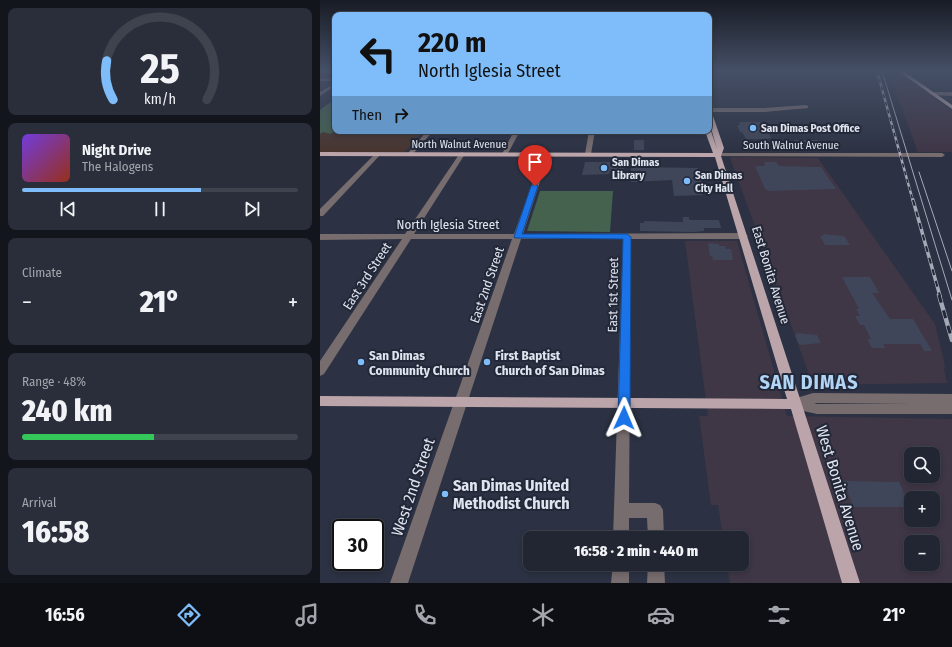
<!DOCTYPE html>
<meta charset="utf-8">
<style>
:root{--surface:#212632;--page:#292e3a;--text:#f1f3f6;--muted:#a2a5ac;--line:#3e434d;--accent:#7ebdf9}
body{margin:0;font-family:"Fira Sans Condensed",sans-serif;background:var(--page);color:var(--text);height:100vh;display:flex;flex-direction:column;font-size:15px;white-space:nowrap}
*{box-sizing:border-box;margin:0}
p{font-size:13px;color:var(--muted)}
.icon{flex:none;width:22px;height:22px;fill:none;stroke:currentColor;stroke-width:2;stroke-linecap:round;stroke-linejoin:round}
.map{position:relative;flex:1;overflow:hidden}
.sheet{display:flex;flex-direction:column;gap:8px;padding:8px;background:#12151c;width:320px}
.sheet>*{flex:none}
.banner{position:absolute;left:12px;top:12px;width:380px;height:122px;border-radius:8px;box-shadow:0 2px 6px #0003,0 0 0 1px var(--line);background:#7ebdf9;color:#111;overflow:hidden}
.fabs{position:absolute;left:584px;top:447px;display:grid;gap:8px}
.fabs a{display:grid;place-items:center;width:36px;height:36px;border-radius:8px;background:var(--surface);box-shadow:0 2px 6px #0003,0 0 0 1px var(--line);font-size:20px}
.speed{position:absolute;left:12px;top:519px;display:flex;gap:8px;font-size:20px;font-weight:700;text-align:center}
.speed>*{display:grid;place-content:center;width:52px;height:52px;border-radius:50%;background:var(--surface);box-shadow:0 2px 6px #0003,0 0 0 1px var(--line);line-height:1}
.speed .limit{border:2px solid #111;border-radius:6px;background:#fff;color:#111}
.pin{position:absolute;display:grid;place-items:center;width:34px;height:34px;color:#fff;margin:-41px -17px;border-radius:50% 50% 50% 0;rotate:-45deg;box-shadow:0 0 4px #0007}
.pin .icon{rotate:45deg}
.me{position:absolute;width:44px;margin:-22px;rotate:1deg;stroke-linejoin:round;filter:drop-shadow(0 0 3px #0008)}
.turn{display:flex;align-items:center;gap:14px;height:84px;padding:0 20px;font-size:18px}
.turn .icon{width:52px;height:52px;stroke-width:2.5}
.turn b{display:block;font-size:28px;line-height:34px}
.then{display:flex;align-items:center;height:38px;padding:0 20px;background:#0003;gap:8px;font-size:15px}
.big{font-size:30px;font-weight:800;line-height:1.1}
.sheet .tile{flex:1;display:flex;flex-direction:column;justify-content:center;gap:6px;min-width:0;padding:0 14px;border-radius:8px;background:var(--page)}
.sheet .dial{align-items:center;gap:0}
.dial svg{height:104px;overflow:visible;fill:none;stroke:var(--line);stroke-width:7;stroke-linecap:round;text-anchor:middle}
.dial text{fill:var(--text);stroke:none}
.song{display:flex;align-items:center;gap:12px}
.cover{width:48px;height:48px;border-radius:6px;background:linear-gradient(135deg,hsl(260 70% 55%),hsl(10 70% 35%))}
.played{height:4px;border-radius:2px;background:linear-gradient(90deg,var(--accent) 65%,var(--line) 65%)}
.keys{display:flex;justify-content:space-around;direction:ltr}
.heat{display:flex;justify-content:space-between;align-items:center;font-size:22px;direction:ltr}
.charge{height:6px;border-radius:3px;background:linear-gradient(90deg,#34c759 48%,var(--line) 0)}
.trip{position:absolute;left:203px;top:531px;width:226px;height:40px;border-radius:8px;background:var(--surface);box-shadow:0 2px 6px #0003,0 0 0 1px var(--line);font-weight:800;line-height:40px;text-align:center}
.tabs{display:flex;height:64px;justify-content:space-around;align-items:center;background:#0d0f14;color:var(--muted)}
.tabs .icon{width:28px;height:28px}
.tabs .current{color:var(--accent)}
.tabs b{font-size:18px;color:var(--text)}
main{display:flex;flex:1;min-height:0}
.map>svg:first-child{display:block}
.commercial{fill:#3f3646;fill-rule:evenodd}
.education{fill:#48352f}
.green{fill:#44624e}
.building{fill:#404659}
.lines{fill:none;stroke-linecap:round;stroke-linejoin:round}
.minor{fill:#776c6e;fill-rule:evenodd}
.major{fill:#bca5aa;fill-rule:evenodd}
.tram{stroke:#a5a9b6;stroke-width:1}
.rail-far2-casing{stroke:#a5a9b6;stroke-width:2.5}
.rail-far1-casing{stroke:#a5a9b6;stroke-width:3.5}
.rail-casing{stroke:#a5a9b6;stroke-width:4.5}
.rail-far2{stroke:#222838;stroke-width:1.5;stroke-dasharray:4;stroke-linecap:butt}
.rail-far1{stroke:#222838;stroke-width:2;stroke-dasharray:6;stroke-linecap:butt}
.rail{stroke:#222838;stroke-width:3;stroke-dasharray:8;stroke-linecap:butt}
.route{fill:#1a73e8;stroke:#114b97}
.poi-dot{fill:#7ebdf9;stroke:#222838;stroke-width:1.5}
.labels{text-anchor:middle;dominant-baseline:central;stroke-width:4;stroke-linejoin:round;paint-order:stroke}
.far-poi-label{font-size:11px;font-weight:bold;fill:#e0e4ef;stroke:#222838;text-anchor:start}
.far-street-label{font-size:11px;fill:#e0e4ef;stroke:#222838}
.street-label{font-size:13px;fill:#e0e4ef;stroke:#222838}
.poi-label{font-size:13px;font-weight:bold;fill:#e0e4ef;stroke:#222838;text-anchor:start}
.near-poi-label{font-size:16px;font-weight:bold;fill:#e0e4ef;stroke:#222838;text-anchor:start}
.near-street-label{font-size:16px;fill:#e0e4ef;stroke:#222838}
.near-district-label{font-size:20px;font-weight:bold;letter-spacing:1px;fill:#b2d5f6;stroke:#222838}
</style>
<main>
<section class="sheet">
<div class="tile dial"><svg viewBox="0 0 100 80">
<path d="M14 69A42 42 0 1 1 86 69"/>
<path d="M14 69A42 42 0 0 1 9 39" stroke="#7ebdf9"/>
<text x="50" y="56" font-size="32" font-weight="700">25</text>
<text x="50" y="72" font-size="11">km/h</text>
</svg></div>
<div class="tile">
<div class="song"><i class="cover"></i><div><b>Night Drive</b><p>The Halogens</p></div></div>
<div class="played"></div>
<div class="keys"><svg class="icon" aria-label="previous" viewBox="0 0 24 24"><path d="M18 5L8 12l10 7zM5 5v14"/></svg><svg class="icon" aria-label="pause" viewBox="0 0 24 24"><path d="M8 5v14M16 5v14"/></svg><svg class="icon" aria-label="next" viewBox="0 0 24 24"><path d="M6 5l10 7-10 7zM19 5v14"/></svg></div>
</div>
<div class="tile"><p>Climate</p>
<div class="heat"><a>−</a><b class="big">21°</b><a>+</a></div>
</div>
<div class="tile"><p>Range · 48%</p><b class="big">240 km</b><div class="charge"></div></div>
<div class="tile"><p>Arrival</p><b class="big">16:58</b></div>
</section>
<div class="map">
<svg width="632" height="583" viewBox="0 0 632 583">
<rect width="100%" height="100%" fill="#2c3243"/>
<g class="commercial">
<polygon points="577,71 632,111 632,152 598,152 569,74"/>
<polygon points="412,157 498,158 615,324 625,366 624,369 627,383 493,385 410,158"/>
<path d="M365 241H417L467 416 632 419V583H410L407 564H422V538H403L398 505H391L379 416H388ZM591 454H613V476H591ZM591 498H613V520H591ZM591 542H613V564H591Z"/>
</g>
<polygon class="education" points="16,131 103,131 85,152 0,152 0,134 3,132 10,134"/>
<g class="green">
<polygon points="15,99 16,131 10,134 3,132 0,134 0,110"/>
<polygon points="220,191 293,191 290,232 207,231"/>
</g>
<g class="building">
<polygon points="419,122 440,122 442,125 445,125 451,138 448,138 449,139 426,139 422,132 420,132 417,125 420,125"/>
<rect x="314" y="140" width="10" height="10"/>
<polygon points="474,140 498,140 504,148 479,148"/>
<polygon points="265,162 290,162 290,165 304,165 304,171 290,171 289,174 262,175"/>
<polygon points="444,162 456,162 459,166 501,167 516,189 449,191 445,189 435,166 445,166"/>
<polygon points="316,167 378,168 379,175 381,175 382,182 380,182 383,195 354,196 352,180 311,182 311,168 316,168"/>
<polygon points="363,217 369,217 369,220 399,220 401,228 384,228 384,231 373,232 320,231 320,223 324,223 324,221 363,222"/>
<polygon points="503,234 524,236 530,245 505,245 500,236 504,236"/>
<polygon points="388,243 399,244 399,246 405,246 406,249 411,249 413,260 393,260 392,256 390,256"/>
<polygon points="522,277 550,277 559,293 552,293 570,319 593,319 612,351 604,351 600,344 563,344 565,348 552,348 547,339 551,339 544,325 540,325 535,316 540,316 536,309 539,309"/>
<polygon points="476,333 497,335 501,343 481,345 478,343 475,335 477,335"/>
<polygon points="524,481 579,482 590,507 533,507"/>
</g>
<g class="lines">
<g class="minor">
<rect x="0" y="79" width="15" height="2"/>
<polygon points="15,83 15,86 0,96 0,92"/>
<polygon points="613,92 632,92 632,96 611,95 610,94"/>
<polygon points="486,105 488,106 488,108 444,112 389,112 389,108 444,108"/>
<polygon points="107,131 113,131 92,155 88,155 88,153"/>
<polygon points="194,131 200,131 187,155 183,155 182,154"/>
<polygon points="269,131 275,131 271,154 268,156 265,154"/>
<polygon points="313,131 364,131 364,133 361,135 321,134"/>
<polygon points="142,152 145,154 94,234 194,234 223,154 226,152 229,154 203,234 424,233 428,236 424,239 311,239 309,503 335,503 340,505 343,510 344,538 328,538 327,518 309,518 309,538 293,538 303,239 201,239 88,583 70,583 192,239 91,239 4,374 0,376 0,361 82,239 0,240 0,234 85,234 140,153"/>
<polygon points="56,153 61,154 3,216 0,216 0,209"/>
<polygon points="398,153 622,153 625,155 622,157 396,156 395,155"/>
<path d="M493 393 632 394V414H497L470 408 469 404 470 400ZM494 403 591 404H497Z"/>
<polygon points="293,564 309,564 309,583 291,583"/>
<polygon points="328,564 344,564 345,583 327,583"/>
</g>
<g class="major">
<polygon points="578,71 583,71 632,105 632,109"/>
<polygon points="389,111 392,113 404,148 401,156 540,583 522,583 471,409 0,406 0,396 467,399 395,157 0,156 0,152 393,153 385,131 389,131 389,129 391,131 397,149 389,121"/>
</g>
<g class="tram">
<polyline points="562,71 632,300"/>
<polyline points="599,172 632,271"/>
</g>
<defs>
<polyline id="rail-far2" points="557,71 593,201"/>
<polyline id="rail-far1" points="593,200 620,296"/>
<polyline id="rail" points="619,295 632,340"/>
</defs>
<use href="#rail-far2" class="rail-far2-casing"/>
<use href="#rail-far1" class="rail-far1-casing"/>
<use href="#rail" class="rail-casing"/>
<use href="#rail-far2" class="rail-far2"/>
<use href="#rail-far1" class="rail-far1"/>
<use href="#rail" class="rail"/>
</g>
<linearGradient id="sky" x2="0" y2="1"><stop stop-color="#181c25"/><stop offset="0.46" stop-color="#454f66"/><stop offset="1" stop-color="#454f66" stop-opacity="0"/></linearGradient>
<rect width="632" height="153" fill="url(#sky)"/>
<polygon class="route" points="215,184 218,186 202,234 307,234 311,237 310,418 308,421 304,423 300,421 298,418 303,239 195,238 194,237 211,186"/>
<g class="poi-dot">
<circle cx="433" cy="128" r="4"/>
<circle cx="284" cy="168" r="4"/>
<circle cx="367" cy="181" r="4"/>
<circle cx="41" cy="362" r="4"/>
<circle cx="167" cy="362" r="4"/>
<circle cx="125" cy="494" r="4"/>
</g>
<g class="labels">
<g class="far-poi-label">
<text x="441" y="128">San Dimas Post Office</text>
<text x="292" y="162">San Dimas<tspan x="292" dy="13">Library</tspan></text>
<text x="375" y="175">San Dimas<tspan x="375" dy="13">City Hall</tspan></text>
</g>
<g class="far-street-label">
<text x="139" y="144">North Walnut Avenue</text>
<text x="471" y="145">South Walnut Avenue</text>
</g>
<g class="street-label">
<text x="128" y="224">North Iglesia Street</text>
<text transform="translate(451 275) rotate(73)">East Bonita Avenue</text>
<text transform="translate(47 276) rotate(-57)">East 3rd Street</text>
<text transform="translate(167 285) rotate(-71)">East 2nd Street</text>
<text transform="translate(293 295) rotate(-89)">East 1st Street</text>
</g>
<g class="poi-label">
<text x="49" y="355">San Dimas<tspan x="49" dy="15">Community Church</tspan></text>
<text x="175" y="355">First Baptist<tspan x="175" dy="15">Church of San Dimas</tspan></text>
</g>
<g class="near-poi-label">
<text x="133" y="485">San Dimas United<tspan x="133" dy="18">Methodist Church</tspan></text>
</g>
<g class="near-street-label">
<text transform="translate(93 487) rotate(-71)">West 2nd Street</text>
<text transform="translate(520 488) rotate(73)">West Bonita Avenue</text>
</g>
<g class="near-district-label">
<text x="489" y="382">SAN DIMAS</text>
</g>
</g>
</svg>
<div class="fabs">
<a><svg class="icon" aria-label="search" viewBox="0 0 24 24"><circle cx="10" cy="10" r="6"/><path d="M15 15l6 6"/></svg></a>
<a>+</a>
<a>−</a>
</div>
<div class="speed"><div class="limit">30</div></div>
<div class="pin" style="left:215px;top:186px;background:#d93025"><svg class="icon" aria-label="arrive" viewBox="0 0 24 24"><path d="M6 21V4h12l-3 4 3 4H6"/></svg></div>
<svg class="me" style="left:304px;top:418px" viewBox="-20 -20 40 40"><path d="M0-17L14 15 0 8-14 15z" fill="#1a73e8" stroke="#fff" stroke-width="4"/></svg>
<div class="trip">16:58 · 2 min · 440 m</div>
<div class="banner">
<div class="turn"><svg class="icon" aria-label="left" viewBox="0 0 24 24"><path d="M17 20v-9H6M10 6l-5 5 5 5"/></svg><div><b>220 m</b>North Iglesia Street</div></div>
<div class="then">Then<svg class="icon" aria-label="right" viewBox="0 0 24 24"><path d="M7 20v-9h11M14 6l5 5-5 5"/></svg></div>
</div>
</div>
</main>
<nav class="tabs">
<b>16:56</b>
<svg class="icon current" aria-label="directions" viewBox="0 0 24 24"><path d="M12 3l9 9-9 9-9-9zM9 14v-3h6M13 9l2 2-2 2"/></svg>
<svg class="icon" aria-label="music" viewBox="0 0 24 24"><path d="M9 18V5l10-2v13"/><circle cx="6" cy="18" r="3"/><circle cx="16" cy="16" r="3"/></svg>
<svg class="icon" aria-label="phone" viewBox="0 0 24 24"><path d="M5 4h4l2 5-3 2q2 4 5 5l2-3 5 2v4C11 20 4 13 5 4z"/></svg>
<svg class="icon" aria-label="climate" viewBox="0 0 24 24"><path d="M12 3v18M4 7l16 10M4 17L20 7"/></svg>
<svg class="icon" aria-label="car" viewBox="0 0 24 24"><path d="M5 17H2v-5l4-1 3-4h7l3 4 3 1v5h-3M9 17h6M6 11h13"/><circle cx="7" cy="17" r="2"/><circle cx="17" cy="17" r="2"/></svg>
<svg class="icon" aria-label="filters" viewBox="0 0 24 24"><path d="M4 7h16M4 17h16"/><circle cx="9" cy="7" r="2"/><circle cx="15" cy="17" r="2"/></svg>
<b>21°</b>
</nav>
